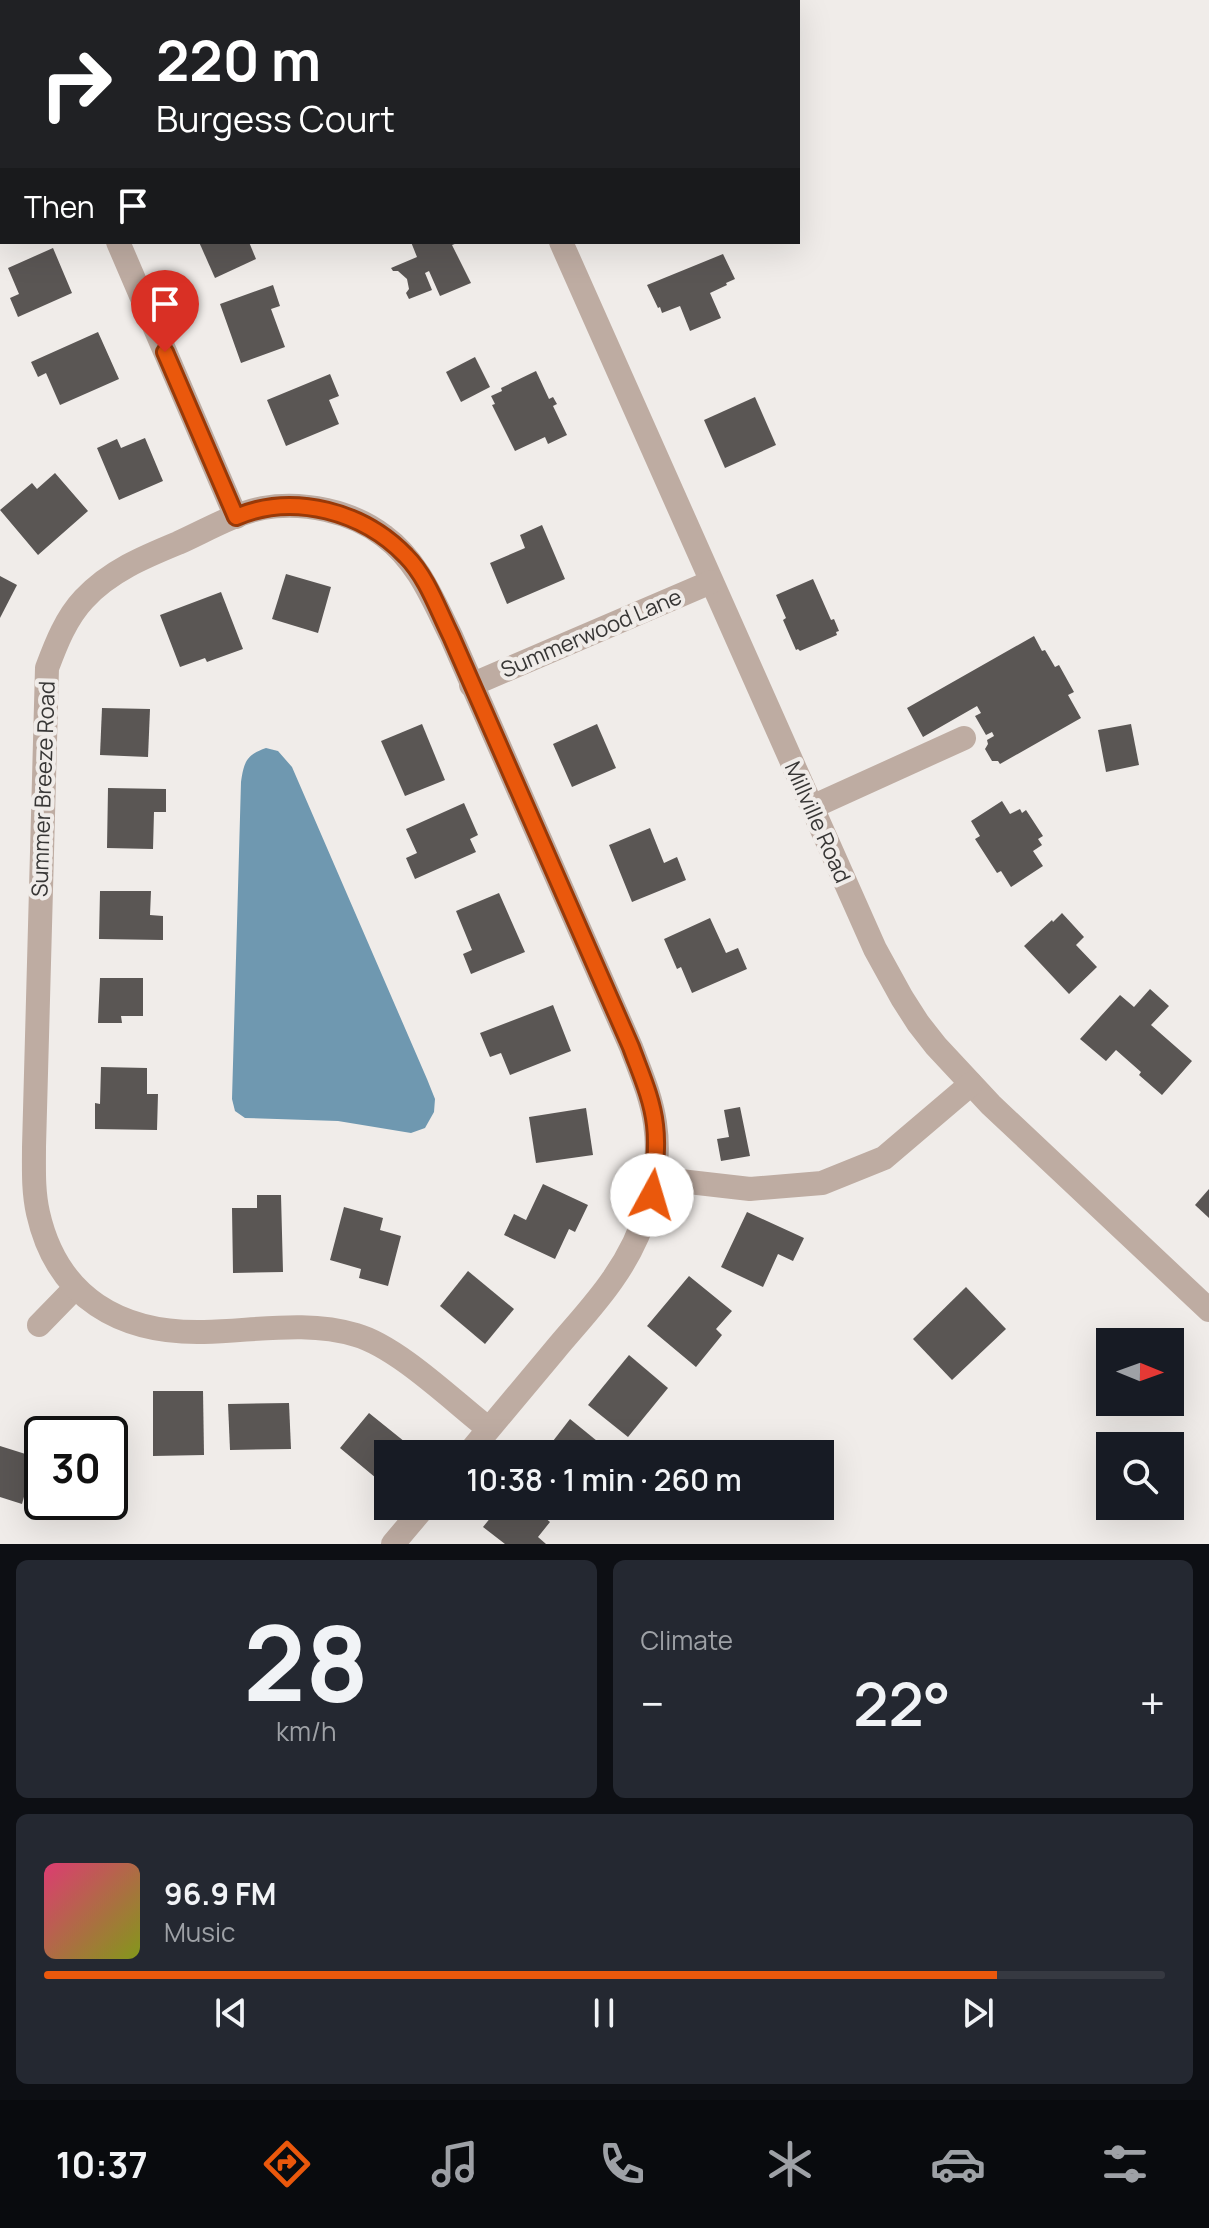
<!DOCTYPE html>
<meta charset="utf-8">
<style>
:root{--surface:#171b24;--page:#242831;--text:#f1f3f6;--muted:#9ea1a6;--line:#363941;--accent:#ea580c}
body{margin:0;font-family:Manrope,sans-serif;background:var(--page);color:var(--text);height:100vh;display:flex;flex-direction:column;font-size:30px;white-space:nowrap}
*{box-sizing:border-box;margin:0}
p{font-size:26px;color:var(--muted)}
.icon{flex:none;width:44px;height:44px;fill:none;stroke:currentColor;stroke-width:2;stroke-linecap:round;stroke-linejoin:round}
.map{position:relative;height:1544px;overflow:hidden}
.details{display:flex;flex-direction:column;gap:16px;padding:16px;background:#0d0f14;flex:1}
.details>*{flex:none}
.banner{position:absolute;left:0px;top:0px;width:800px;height:244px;box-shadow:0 8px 32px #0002;background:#202124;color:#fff;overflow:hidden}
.needle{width:52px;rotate:91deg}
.buttons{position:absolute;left:1096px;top:1328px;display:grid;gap:16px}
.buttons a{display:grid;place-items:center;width:88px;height:88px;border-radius:0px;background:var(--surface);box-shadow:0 8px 32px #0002;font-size:40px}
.speed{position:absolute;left:24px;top:1416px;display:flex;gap:16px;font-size:40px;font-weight:700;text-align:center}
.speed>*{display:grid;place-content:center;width:104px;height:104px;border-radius:50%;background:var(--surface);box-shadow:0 8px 32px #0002;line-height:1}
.speed .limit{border:4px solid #111;border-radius:12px;background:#fff;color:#111}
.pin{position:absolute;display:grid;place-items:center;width:68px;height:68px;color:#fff;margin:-82px -34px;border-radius:50% 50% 50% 0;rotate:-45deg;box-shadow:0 0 8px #0007}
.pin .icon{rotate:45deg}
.me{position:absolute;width:88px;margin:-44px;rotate:6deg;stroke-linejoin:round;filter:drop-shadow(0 0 6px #0008)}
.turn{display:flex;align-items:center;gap:28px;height:168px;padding:0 24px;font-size:36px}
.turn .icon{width:104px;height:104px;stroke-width:2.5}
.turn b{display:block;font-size:56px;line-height:68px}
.then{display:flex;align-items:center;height:76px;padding:0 24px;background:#0003;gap:16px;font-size:30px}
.big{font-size:60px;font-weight:600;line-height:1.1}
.details .widget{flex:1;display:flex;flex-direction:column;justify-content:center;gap:12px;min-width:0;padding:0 28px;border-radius:12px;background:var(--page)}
.details .dial{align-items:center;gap:0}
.dial b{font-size:104px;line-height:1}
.song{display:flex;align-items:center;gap:24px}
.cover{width:96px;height:96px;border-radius:12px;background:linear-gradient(135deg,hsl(340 70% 55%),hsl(70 70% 35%))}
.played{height:8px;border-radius:4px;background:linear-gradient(90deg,var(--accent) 85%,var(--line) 85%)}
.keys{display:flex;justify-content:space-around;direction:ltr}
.heat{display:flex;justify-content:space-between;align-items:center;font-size:44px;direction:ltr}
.details .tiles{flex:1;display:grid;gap:16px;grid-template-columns:1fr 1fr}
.widget:last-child{grid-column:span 2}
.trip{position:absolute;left:374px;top:1440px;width:460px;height:80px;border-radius:0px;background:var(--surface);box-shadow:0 8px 32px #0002;font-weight:600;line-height:80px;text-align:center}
.dock{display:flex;height:128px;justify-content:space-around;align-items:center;background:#090b0e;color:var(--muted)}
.dock .icon{width:56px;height:56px}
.dock .current{color:var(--accent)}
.dock b{font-size:36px;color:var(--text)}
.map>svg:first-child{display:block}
.water{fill:#6f98b0}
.building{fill:#5a5654}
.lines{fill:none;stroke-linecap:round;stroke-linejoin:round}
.minor{stroke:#beaca2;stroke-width:24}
.route-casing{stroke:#983908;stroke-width:20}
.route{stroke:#ea580c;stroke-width:14}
.labels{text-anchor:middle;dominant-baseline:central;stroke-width:8;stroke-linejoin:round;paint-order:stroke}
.street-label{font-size:22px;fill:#373635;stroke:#f0ece9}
</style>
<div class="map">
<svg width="1209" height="1544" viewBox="0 0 1209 1544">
<rect width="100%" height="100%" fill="#f0ece9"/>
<path class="water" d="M266 748 278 751 292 767 427 1079 435 1099 434 1112 425 1128 411 1133 338 1121 245 1118 235 1111 232 1099 241 782C244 762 246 755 266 748Z"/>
<g class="building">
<polygon points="199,242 249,242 256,259 215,278"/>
<polygon points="411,242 460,242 452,245 471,283 440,296 429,271 425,273 432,290 409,299 406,293 409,289 407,279 398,271 393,271 391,268 417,257"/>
<polygon points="53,248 72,293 18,317 10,298 19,294 8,268"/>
<polygon points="723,254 735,279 726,283 727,285 710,293 721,318 690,331 680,306 662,313 660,307 658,308 647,285"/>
<polygon points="273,285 280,306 271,309 285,347 241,363 220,304"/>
<polygon points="98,332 119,379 60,405 46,373 38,377 31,362"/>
<polygon points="475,357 490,387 461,402 446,372"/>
<polygon points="536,371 549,399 553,397 557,404 553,406 567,435 548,444 545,437 515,451 492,405 495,404 491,396 502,391 501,388"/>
<polygon points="330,374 339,396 329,400 339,424 286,446 267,400"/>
<polygon points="755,397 776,445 725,468 704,420"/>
<polygon points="145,438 163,481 119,500 97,448 117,439 121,448"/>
<polygon points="55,473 88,511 38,555 0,510 32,483 37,489"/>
<polygon points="542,525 565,579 507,604 490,563 525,548 520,535"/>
<polygon points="286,574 331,587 318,633 272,619"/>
<polygon points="0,576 17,585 0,618"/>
<polygon points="813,579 831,620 834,619 839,631 836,632 837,635 800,651 798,649 796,650 783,620 786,618 776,595"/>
<polygon points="221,592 243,649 207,662 205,658 180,667 160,615"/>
<polygon points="1034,636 1042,651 1045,650 1055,667 1059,665 1074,692 1068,695 1081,718 1000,764 998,761 992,761 985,749 988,744 987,740 994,736 992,732 986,735 975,716 981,713 977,706 923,737 907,708"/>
<polygon points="102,708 150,709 148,757 100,755"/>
<polygon points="422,724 445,780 405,796 381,741"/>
<polygon points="597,724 616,768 572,787 553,744"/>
<polygon points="1131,724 1139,765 1106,772 1098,730"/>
<polygon points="108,788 166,789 166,812 154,812 153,849 107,848"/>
<polygon points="1002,801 1010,814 1020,809 1022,813 1026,810 1043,836 1038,839 1042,845 1033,851 1043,866 1011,887 1001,871 997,873 975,839 980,836 971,821"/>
<polygon points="464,803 478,835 470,839 476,852 415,879 406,858 417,853 406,829"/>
<polygon points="650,828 664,863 677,857 686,880 632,902 609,845"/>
<polygon points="100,891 151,891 150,915 163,916 163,940 99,939"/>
<polygon points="499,893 525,952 471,974 463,954 472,950 456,911"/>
<polygon points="1062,913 1084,937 1076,945 1097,967 1069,994 1024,946 1052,920 1053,922"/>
<polygon points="710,918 726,953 738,948 747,969 692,993 681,967 677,969 664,939"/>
<polygon points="100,978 143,978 143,1016 121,1016 122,1023 98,1023"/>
<polygon points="1150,989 1169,1006 1151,1025 1192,1061 1162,1095 1139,1075 1141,1072 1116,1050 1106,1061 1080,1039 1120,995 1134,1007"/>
<polygon points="553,1005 571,1051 510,1075 501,1053 490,1057 480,1033"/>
<polygon points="101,1067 147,1068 147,1094 158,1094 157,1130 95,1129 95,1103 100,1104"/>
<polygon points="740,1107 750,1156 721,1161 717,1139 729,1137 724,1110"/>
<polygon points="586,1108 593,1155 536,1163 529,1117"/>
<polygon points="543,1184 588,1205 575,1232 569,1229 555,1259 504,1235 514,1214 526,1220"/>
<polygon points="1209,1189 1209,1218 1195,1205"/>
<polygon points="257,1195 281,1195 283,1272 233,1273 232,1208 257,1208"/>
<polygon points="344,1207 383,1218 380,1230 401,1236 388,1286 359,1278 361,1269 330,1260"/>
<polygon points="747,1212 804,1238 793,1261 778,1254 763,1287 721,1267"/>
<polygon points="468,1271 514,1309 485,1344 440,1306"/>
<polygon points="689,1276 732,1311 716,1329 722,1335 696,1367 647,1326"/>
<polygon points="966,1287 1006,1329 952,1380 913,1339"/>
<polygon points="629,1355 668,1388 628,1437 588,1405"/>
<polygon points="153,1391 203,1391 204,1455 153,1456"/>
<polygon points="289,1403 291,1449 230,1450 228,1404"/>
<polygon points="369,1413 405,1442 396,1454 388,1454 388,1464 376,1478 340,1448"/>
<polygon points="570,1419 613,1454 543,1454"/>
<rect x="58" y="1422" width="48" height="12"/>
<polygon points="0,1446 35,1457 22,1504 0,1497"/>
<polygon points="500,1506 531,1506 550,1522 538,1537 546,1544 505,1544 483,1527"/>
</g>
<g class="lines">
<g class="minor">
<polyline points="455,0 456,2"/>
<polyline points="118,242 236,517"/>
<polyline points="561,242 875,949 902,998 918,1023 936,1046 991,1105 1209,1310"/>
<polyline points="471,685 711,582"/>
<polyline points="812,807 964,738"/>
<polyline points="654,1178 750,1189 822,1183 884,1158 971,1084"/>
<polyline points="39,1325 75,1288"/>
<path d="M468 1454C497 1419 526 1385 555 1350 574 1327 596 1304 613 1279 644 1235 663 1177 655 1123 651 1096 640 1071 631 1047L451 636C433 600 418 561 384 536 352 511 303 501 263 508 233 514 205 531 178 543 144 557 110 571 84 599 66 618 56 644 47 668L34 1147C34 1169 33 1191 38 1213 57 1298 121 1334 204 1332 254 1331 307 1320 356 1335 398 1347 453 1401 489 1429"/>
<polyline points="393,1544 425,1506"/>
</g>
</g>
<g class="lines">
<defs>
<path id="route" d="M165 352 236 517C294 492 364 512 406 556 427 577 438 610 451 636L631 1047C640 1072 652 1098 655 1125 658 1149 654 1171 652 1195"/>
</defs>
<use href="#route" class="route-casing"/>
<use href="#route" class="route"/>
</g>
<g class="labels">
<g class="street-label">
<text transform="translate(591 633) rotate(-23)">Summerwood Lane</text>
<text transform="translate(43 789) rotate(-88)">Summer Breeze Road</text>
<text transform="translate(818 822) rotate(66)">Millville Road</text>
</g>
</g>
</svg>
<div class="buttons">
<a><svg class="needle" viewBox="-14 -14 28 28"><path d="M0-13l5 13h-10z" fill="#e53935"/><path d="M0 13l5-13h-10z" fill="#9ea1a6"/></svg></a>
<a><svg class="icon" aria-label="search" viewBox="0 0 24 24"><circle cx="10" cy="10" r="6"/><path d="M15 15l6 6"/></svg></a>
</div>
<div class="speed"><div class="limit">30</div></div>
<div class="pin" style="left:165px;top:352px;background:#d93025"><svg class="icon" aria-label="arrive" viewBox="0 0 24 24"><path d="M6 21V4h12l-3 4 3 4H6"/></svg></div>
<svg class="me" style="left:652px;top:1195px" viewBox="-20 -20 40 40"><circle r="19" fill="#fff"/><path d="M0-13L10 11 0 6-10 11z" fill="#ea580c"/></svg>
<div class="trip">10:38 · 1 min · 260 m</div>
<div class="banner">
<div class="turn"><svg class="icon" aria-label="right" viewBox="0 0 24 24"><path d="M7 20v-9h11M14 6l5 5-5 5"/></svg><div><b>220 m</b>Burgess Court</div></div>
<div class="then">Then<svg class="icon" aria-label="arrive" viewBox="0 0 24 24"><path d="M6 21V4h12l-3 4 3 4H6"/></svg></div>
</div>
</div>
<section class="details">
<div class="tiles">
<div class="widget dial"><b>28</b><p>km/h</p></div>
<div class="widget"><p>Climate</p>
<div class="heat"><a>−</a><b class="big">22°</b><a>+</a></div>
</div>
<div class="widget">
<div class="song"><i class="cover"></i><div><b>96.9 FM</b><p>Music</p></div></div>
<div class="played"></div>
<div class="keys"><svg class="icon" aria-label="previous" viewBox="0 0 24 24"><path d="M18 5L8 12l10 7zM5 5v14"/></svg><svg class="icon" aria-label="pause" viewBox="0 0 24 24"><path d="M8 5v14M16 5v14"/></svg><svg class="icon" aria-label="next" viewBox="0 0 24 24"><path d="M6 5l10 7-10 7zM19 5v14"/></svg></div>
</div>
</div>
</section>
<nav class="dock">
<b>10:37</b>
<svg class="icon current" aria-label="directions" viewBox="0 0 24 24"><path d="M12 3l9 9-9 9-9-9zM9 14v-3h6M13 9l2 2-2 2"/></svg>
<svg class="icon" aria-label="music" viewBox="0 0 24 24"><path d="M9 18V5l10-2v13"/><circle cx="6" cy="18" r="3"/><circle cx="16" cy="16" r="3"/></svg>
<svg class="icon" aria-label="phone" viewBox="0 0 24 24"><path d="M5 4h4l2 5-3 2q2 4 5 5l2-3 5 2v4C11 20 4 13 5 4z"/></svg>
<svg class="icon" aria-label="climate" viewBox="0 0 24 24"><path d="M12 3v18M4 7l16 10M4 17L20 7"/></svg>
<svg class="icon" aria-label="car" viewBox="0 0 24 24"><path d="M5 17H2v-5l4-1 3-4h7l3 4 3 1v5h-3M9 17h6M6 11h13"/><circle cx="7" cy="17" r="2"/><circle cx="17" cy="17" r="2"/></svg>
<svg class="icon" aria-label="filters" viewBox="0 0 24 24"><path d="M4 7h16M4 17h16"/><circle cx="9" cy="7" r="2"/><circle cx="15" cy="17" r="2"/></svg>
</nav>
